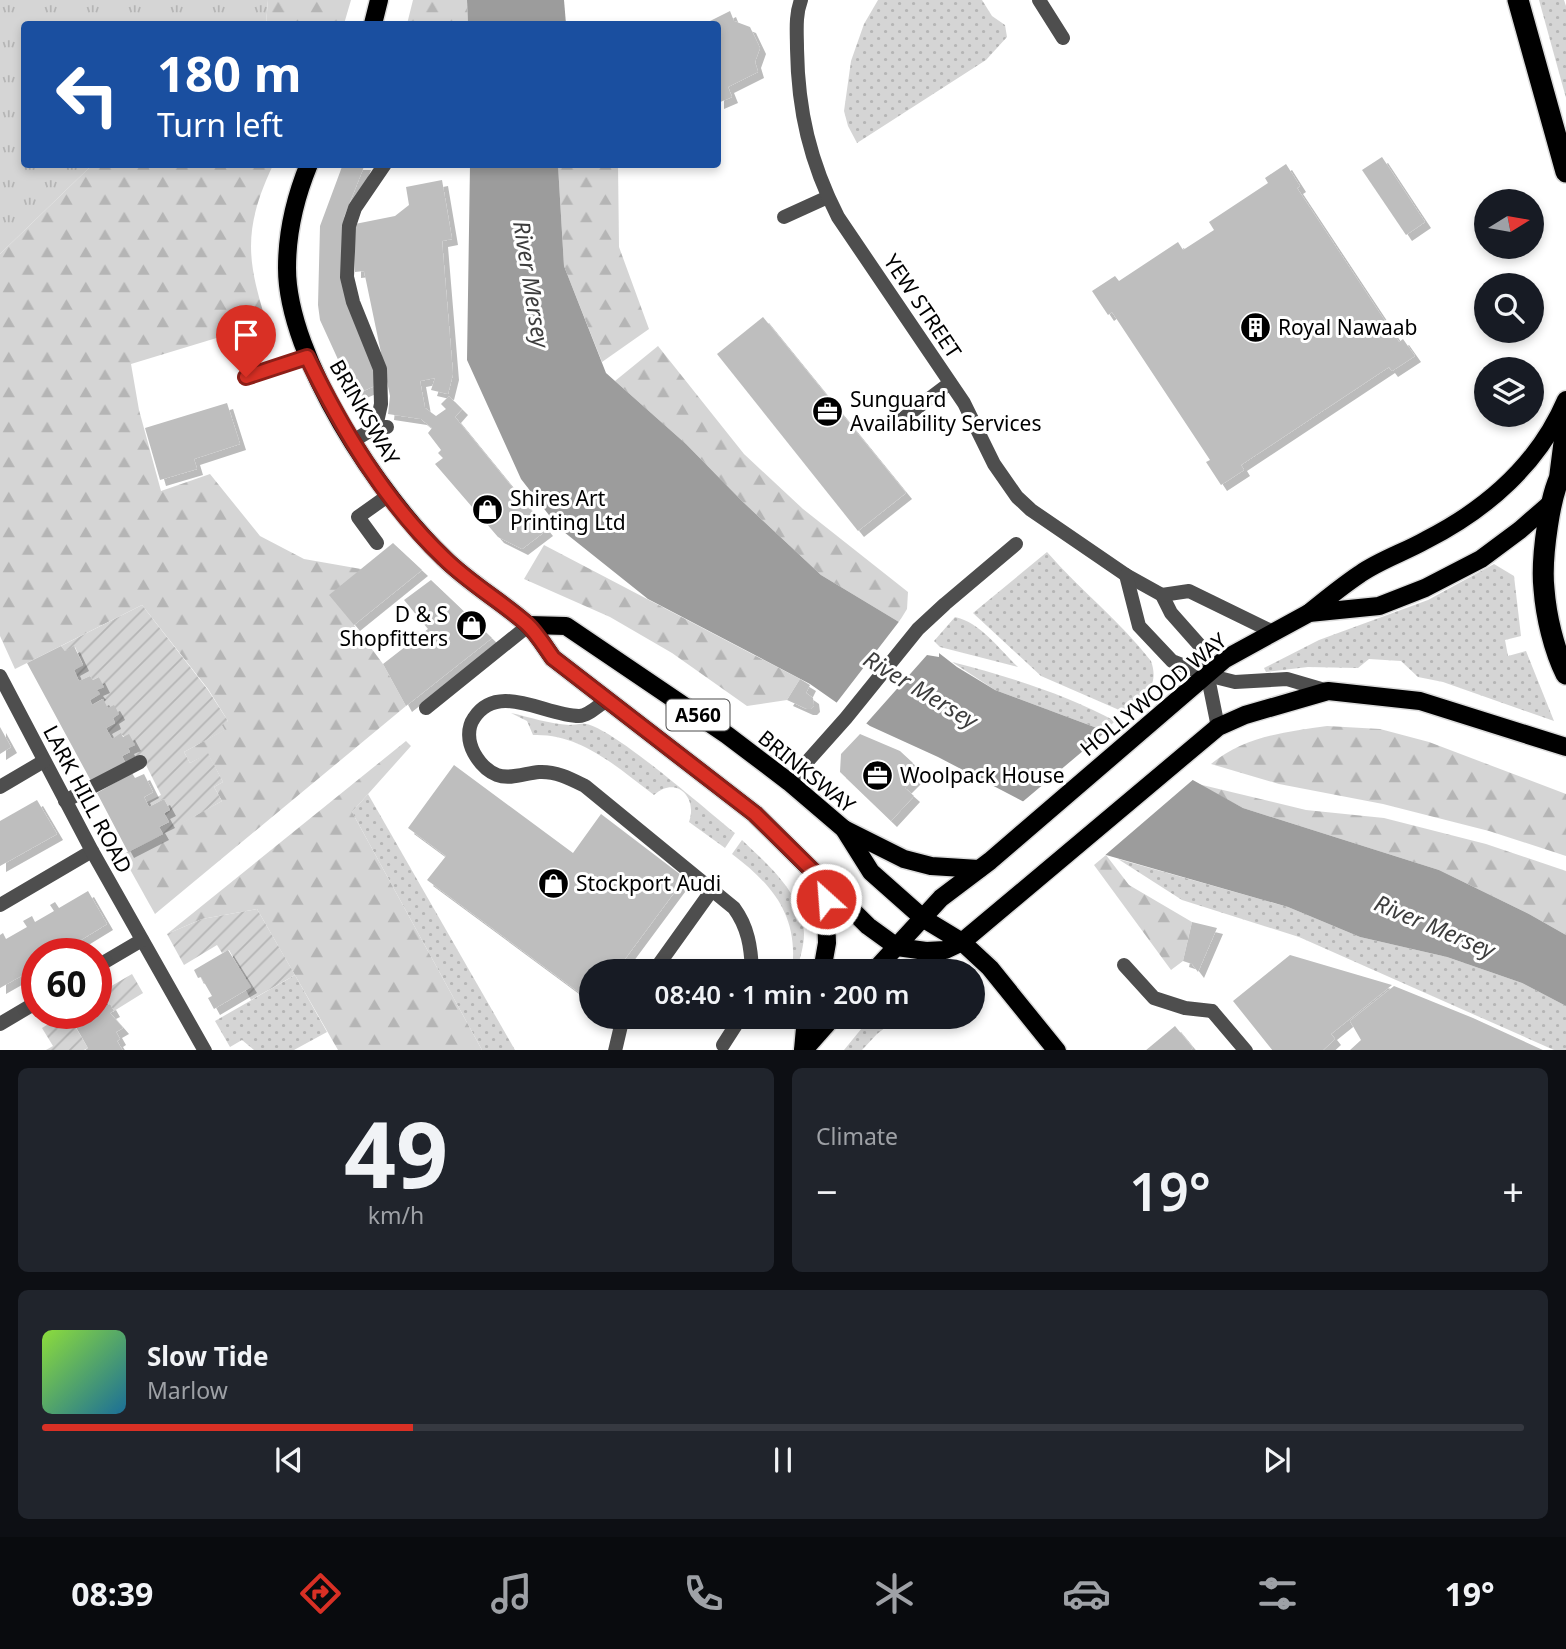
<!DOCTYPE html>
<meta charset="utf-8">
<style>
:root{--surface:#171b24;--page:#20242c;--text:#f1f3f6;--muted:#9ea1a6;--line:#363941;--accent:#d93025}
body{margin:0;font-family:"Noto Sans",sans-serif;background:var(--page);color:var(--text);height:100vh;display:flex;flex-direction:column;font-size:26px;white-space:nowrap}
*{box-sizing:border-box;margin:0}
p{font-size:23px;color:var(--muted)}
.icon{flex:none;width:38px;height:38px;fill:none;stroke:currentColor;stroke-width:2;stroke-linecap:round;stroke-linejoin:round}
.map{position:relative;height:1050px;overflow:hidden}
.side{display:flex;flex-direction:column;gap:18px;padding:18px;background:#0d0f14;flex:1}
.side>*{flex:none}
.banner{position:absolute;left:21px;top:21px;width:700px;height:147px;border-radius:7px;box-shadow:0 4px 10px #0003;background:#1a4fa0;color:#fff;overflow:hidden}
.needle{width:46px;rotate:79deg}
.controls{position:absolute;left:1474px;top:189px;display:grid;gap:14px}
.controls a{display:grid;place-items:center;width:70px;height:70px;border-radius:50%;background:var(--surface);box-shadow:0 4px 10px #0003;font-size:35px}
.speed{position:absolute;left:21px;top:938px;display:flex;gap:14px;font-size:35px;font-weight:700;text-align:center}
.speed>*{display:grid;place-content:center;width:91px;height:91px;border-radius:50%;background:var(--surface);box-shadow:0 4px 10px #0003;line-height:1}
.speed .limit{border:10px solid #d22;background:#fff;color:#111}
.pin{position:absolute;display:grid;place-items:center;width:60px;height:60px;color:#fff;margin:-72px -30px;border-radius:50% 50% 50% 0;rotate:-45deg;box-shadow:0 0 7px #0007}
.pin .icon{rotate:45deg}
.me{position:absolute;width:77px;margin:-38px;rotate:334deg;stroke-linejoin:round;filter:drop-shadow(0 0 5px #0008)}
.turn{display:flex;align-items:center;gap:24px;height:147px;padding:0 21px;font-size:32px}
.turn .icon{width:91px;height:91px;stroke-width:2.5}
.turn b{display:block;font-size:49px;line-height:60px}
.big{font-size:52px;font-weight:600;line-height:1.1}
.side .card{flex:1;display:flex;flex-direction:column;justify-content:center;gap:10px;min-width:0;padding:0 24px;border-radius:10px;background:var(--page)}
.side .dial{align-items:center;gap:0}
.dial b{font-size:91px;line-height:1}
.song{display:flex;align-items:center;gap:21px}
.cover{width:84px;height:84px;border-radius:10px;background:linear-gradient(135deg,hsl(90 70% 55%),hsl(200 70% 35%))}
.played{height:7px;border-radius:4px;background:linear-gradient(90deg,var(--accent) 25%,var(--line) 25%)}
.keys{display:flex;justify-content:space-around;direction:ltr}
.heat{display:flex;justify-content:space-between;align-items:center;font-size:38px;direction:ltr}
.side .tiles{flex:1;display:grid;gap:18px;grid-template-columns:1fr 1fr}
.card:last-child{grid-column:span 2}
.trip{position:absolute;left:579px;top:959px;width:406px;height:70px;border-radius:35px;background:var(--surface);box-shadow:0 4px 10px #0003;font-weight:600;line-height:70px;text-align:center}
.tabs{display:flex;height:112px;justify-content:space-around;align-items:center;background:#090b0e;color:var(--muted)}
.tabs .icon{width:49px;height:49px}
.tabs .active{color:var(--accent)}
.tabs b{font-size:32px;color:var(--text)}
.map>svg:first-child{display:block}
.grass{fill:url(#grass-dots)}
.forest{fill:url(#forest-firs)}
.park{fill:url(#park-tufts)}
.garden{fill:url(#garden-furrows)}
.water{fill:#9c9c9c}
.pier{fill:#fff}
.building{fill:#bebebe;filter:url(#shadow)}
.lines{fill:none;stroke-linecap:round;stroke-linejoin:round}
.primary-casing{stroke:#dbdbdb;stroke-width:21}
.highway-casing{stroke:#dbdbdb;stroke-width:24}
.lane{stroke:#4e4e4e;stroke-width:14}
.street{stroke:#4e4e4e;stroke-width:14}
.primary{stroke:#000;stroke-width:18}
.highway{stroke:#000;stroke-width:21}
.route-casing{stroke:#8d1f18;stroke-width:18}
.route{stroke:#d93025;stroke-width:12}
.labels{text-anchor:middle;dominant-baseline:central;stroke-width:6;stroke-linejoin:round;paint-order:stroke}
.shield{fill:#fff;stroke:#4c4c4c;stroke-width:2}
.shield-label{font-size:19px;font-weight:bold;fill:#000}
.street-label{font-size:21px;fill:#000;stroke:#fff}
.poi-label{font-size:21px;fill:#000;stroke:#fff;text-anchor:start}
.water-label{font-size:23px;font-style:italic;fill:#3d3d3d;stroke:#fff}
</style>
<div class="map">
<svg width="1566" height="1051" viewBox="0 0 1566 1051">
<defs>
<pattern id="grass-dots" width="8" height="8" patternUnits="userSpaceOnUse" patternTransform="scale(1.75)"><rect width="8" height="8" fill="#d5d5d5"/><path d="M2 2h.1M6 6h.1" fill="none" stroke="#b5b5b5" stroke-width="1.8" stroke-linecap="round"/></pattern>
<pattern id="forest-firs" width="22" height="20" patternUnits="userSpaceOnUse" patternTransform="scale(1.75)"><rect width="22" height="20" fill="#d5d5d5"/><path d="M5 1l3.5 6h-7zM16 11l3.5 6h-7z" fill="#b5b5b5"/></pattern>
<pattern id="park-tufts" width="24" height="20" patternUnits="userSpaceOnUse" patternTransform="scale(1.75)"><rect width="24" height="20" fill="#d5d5d5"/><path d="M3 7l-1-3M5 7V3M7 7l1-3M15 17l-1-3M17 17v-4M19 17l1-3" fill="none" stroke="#b5b5b5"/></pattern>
<pattern id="garden-furrows" width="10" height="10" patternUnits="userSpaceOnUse" patternTransform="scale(1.75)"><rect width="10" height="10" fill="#d5d5d5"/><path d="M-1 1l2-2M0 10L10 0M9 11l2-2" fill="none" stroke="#b5b5b5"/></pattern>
<filter id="shadow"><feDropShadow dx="6" dy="6" stdDeviation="0" flood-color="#0004"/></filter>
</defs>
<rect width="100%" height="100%" fill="#fff"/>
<g class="grass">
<polygon points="878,0 982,0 992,16 1005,25 1007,37 986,60 857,143 848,126 844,111 851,61 864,24"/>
<polygon points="1539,0 1564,0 1566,6 1566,98"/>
<path d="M1047 552C1080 590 1120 621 1151 661 1160 686 1144 699 1126 713L1041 676 973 613Z"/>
<polygon points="1494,564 1514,576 1521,636 1505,640 1508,656 1526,651 1554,721 1443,682 1418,677 1401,661 1369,659 1358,668 1308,667 1266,672 1264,668 1319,640 1428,600"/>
<path d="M955 617C980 622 1000 650 1018 667L940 647 934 641Z"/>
<path d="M952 662C1007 676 1065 694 1115 721L1105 731 995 690Z"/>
<path d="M511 713C529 717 550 724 569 725 575 725 580 723 586 724 615 729 707 811 735 833L725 848 689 822C698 797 676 775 654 795 618 768 581 733 533 735L527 721Z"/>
<polygon points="368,794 515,1050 482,1050 352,812"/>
<path d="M742 840C767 864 804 895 804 934 804 946 800 959 796 971H792C799 916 773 885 732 854Z"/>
<polygon points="1118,859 1288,907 1360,937 1447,957 1522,983 1566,1006 1566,1050 1554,1050 1299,937 1182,900"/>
<polygon points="295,975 327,1032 294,1050 254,1050 242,1040 230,1047 215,1021"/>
<polygon points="871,1017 918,1017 906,1029 895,1020 877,1034 862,1050 844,1050"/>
</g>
<g class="forest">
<polygon points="268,0 351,0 344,24 266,24"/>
<polygon points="413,0 467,0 468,24 407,24"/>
<path d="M92 165H273C238 239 250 269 273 344L267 348 259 325 131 364 139 410 161 491 210 474 260 536 304 559 361 569 354 625 383 664 406 706 155 914 122 855 222 801 214 787 223 782 208 754 190 763 184 752 224 730 221 724 228 721 208 689 142 605 15 669 0 636V254Z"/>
<polygon points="558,165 618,165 619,247 649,329 602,362 564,266"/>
<polygon points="658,346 744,454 803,509 908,592 907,609 899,622 821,575 743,502 686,444 615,381"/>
<polygon points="544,545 800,679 787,700 747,706 672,653 610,617 524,579"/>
<path d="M1327 726 1380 729 1429 742 1566 794V856L1489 831 1383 804 1279 784 1211 764C1245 736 1285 732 1327 726Z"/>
<polygon points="406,741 411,746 352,812 482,1050 338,1050 257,909 202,919 167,934"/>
<polygon points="1198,784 1306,810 1384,818 1486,844 1566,871 1566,935 1529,914 1439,870 1243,808"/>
<polygon points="1106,855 1129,885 1192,922 1183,961 1171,970 1094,865"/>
</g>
<polygon class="park" points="0,0 268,0 266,24 24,24 24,164 92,165 0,254"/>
<g class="garden">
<polygon points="142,605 208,690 228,721 222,725 225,730 184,752 190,763 208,753 223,782 214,787 222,801 163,834 159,827 169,822 164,813 170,810 164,799 149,807 147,802 161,795 141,755 125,762 122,756 130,752 128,748 134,745 121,734 112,739 106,728 115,723 113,718 118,714 117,710 108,708 102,699 92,705 90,700 99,694 97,690 103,687 99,677 93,680 90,676 79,681 74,670 83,664 75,647 65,651 61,646"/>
<polygon points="257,909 295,975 251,1000 246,990 250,987 229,950 222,953 217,945 184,965 167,934 202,919"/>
<polygon points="132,974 143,993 114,1011 110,1004 106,1006 101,997 96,999 96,995"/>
<polygon points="66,1013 72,1013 69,1016 88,1048 84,1050 46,1050 53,1046 42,1028"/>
</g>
<g class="water">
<polygon points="467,0 564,0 566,24 468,24"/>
<polygon points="470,165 558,165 564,266 606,373 686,444 743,502 821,575 899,622 957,667 995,690 1105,731 1243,808 1439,870 1529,914 1566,935 1566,1006 1522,983 1447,957 1360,937 1288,907 1106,855 1026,803 938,757 870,726 810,684 648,599 559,528 521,479 467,360"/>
</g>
<g class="pier">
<polygon points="901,619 939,648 939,657 927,655 864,726 834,706"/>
<polygon points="1109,729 1195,778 1103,857 1069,832 1020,804"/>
</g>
<g class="building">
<polygon points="730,11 734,21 750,27 760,48 755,62 758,72 728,87 732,97 718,103 718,24 704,24"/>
<polygon points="1382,157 1425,222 1406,235 1362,170"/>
<polygon points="343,164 365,164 344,217 343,282 374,368 377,385 356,394 346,377 320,320 318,305 320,226"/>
<polygon points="1286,164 1300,186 1297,188 1399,342 1403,339 1415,356 1392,371 1389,367 1241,465 1244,470 1221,485 1206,462 1210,460 1112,312 1108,315 1092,291 1115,276 1119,281 1178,242 1183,250 1214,230 1209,222 1268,183 1265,178"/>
<polygon points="442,180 452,239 442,241 453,374 448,394 431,390 435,378 420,381 425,408 436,416 446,409 441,404 449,396 462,409 455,417 547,530 522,549 498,537 435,464 443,458 438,453 441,450 428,433 432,428 421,419 388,414 390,396 364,271 355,272 355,224 395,216 409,205 406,187"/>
<polygon points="763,317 906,493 858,531 717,354"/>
<polygon points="227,403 240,444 194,459 197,469 160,480 145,428"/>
<polygon points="393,543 422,570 354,625 329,595"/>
<polygon points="431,580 492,638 406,706 383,664 428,629 404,600"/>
<polygon points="61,646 65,651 74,646 83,665 74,670 79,681 90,676 93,680 99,677 104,687 97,690 100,694 90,700 92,705 103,699 108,708 114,705 117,710 119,714 113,718 115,723 106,728 112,739 121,733 123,737 129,734 135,745 128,748 130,752 122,756 125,762 91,781 27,663"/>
<polygon points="800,679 810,685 806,693 813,698 814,706 811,709 807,709 787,700"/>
<polygon points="0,727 11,747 0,754"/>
<polygon points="860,734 900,751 913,763 907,770 915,778 905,788 914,796 891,821 840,772 841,754"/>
<polygon points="454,765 573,853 601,814 685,878 616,971 592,971 592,1002 427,880 446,856 408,828"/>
<polygon points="132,773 135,778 144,774 153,792 144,797 149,807 164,799 170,810 164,813 169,822 159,827 163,834 128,852 97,793"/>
<polygon points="37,800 57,834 0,866 0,821"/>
<polygon points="88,891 107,924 58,954 37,954 37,967 0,988 0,935 3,933 6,939 27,927 23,921 32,916 35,922 54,911 50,905 55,902 59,908"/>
<polygon points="1192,922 1217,928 1198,972 1192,964 1183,961"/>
<polygon points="228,950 251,987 214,1009 208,998 212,996 201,977 198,978 194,970"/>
<polygon points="1290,955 1392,985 1331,1034 1335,1039 1322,1051 1273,1051 1233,1001"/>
<polygon points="1394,986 1473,1018 1545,1051 1349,1051 1361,1040 1350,1021"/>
<polygon points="101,997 106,1006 110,1004 114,1011 110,1013 123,1028 116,1032 120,1039 117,1041 123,1051 84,1051 88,1048 69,1015 72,1013 96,1013 96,999"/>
<polygon points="1175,1026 1193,1048 1190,1051 1145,1051"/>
</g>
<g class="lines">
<defs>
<g id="primary">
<polyline points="373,24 379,0"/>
<path d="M309 164C295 198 287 232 287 268 287 358 380 497 444 558 469 583 501 601 527 624 537 633 545 647 553 658L755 814 868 926 897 947 926 951 945 950 962 942 1218 727 1245 715 1328 691 1420 701 1566 747"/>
<path d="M1309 613C1325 600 1342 586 1360 574 1380 560 1405 552 1426 540 1487 509 1539 463 1566 400"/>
<polyline points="529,625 566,626 727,735 789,782 844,829 871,872 924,919 962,942 990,968 1057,1051"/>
<polyline points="844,829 904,859 931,866 979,869"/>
<polyline points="822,971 827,943 825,883"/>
<polyline points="874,971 941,898 990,861 1225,659 1309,613 1379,606 1425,588 1481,559 1520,530 1551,503"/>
<polyline points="803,1050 806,1017"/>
<polyline points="803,1051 833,1017"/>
</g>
<g id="highway">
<polyline points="1518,0 1566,172"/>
<path d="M1566 467C1549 487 1541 562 1544 589 1546 616 1554 650 1566 674"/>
<polyline points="1560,474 1566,427"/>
</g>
</defs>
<use href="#primary" class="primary-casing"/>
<use href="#highway" class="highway-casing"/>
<g class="lane">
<polyline points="1039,0 1063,38"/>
<polyline points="784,217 828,197"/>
<polyline points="246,377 307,357"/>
<polyline points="897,423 950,383"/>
<polyline points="376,427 381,404 380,369 353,302 347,277 349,226 355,208 385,164"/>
<polyline points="353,441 376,427 387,427"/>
<polyline points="377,543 358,517 389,495"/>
<path d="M607 700C599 705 588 716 579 716 546 716 498 681 474 718 467 728 468 742 474 753 479 762 487 771 497 775 510 780 526 773 539 772 556 771 571 779 585 786L734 908C748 927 751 947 752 971"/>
<polyline points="426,708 529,625"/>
<polyline points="65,801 140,762"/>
<polyline points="0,905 92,851"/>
<polyline points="1124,965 1154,998 1185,1008 1212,1011"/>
<polyline points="654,971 712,890"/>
<polyline points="723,1045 741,1017"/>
<polyline points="615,1051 623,1017"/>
</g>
<g class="street">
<path d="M801 0C795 16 797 32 797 49 798 111 810 162 838 217L964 403 994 464 1017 497 1031 510 1126 575 1162 595 1171 613 1202 648 1218 727"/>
<polyline points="1126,575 1139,626 1172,661 1207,675 1235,682 1287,679 1328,691"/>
<polyline points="1162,595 1189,591 1273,632"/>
<polyline points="0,676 92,851 205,1051"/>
<polyline points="789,782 846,718 918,629 945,604 1016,544"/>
<polyline points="0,787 44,761"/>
<polyline points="96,967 142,940"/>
<polyline points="1212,1011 1246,1051"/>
<polyline points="0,1024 37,1002"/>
</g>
<use href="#primary" class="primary"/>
<use href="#highway" class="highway"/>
</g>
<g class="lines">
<defs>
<path id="route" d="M246 377 307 357C342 429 385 502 444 558 469 583 501 601 527 624 537 633 545 647 553 658L755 814 825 883 826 899"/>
</defs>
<use href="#route" class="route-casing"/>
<use href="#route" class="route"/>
</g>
<defs>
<symbol id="building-disc" viewBox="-11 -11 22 22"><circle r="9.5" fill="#000" stroke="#fff"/><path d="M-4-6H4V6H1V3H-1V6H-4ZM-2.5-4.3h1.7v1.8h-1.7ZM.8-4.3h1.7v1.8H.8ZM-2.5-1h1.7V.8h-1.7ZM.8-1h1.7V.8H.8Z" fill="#fff"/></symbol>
<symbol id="office-disc" viewBox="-11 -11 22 22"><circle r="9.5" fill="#000" stroke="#fff"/><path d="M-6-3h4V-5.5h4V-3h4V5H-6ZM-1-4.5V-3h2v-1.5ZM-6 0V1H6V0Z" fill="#fff"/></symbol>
<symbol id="shop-disc" viewBox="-11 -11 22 22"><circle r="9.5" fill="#000" stroke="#fff"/><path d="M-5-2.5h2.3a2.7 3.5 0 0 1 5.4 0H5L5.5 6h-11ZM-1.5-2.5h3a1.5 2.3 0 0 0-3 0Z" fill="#fff"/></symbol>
</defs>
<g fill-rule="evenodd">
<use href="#building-disc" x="1238" y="310" width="35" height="35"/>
<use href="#office-disc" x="810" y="394" width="35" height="35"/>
<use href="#shop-disc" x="470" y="492" width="35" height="35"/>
<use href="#shop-disc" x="454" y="608" width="35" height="35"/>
<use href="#office-disc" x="860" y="758" width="35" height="35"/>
<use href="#shop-disc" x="536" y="866" width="35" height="35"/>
</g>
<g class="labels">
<rect class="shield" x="666.5" y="699.5" width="63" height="31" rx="5"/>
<g class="shield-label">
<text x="698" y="715">A560</text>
</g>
<g class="street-label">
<text transform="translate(923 306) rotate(56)">YEW STREET</text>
<text transform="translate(365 412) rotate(60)">BRINKSWAY</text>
<text transform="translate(1153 694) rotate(-39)">HOLLYWOOD WAY</text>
<text transform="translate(807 771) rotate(39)">BRINKSWAY</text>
<text transform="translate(88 799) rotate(62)">LARK HILL ROAD</text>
</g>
<g class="poi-label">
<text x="1278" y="327">Royal Nawaab</text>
<text x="850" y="399">Sunguard<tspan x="850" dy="24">Availability Services</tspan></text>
<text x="510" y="498">Shires Art<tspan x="510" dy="24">Printing Ltd</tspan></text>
<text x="448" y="614" text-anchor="end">D &amp; S<tspan x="448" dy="24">Shopfitters</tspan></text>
<text x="900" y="775">Woolpack House</text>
<text x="576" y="883">Stockport Audi</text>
</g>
<g class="water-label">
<text transform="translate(532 284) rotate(81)">River Mersey</text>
<text transform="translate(921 689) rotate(31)">River Mersey</text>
<text transform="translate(1435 926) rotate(23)">River Mersey</text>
</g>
</g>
</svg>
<div class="controls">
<a><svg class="needle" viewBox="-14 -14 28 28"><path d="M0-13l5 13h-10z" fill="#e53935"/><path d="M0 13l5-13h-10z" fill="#9ea1a6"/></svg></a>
<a><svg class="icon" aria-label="search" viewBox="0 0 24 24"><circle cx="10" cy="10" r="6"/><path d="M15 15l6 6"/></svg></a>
<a><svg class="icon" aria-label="layers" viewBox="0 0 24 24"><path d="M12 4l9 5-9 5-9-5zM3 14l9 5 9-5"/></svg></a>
</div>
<div class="speed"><div class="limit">60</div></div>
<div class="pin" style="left:246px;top:377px;background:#d93025"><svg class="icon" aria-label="arrive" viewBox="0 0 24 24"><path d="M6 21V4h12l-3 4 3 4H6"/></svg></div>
<svg class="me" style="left:826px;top:899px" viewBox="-20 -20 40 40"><circle r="17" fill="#d93025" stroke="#fff" stroke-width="3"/><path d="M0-11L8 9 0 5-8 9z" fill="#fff"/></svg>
<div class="trip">08:40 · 1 min · 200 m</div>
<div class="banner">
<div class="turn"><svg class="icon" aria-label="left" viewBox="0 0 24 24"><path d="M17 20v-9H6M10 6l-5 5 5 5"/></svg><div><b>180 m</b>Turn left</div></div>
</div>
</div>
<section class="side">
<div class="tiles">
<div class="card dial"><b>49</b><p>km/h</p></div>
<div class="card"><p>Climate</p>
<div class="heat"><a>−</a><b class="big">19°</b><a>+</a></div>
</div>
<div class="card">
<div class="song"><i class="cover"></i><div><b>Slow Tide</b><p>Marlow</p></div></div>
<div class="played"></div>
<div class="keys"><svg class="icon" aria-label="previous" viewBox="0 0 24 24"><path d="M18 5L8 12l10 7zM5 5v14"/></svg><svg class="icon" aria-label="pause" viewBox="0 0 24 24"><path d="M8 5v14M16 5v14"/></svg><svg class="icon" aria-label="next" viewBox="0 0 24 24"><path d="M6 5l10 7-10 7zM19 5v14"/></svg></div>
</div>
</div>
</section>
<nav class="tabs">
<b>08:39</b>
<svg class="icon active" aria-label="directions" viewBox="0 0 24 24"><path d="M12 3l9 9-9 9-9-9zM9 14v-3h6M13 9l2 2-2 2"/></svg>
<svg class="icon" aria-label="music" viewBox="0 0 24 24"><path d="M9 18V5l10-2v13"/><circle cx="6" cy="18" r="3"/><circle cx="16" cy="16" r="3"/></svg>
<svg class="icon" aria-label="phone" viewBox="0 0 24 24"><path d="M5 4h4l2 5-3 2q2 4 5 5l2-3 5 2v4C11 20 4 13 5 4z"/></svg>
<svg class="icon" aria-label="climate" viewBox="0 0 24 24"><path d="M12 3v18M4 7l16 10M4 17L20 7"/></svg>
<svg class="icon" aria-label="car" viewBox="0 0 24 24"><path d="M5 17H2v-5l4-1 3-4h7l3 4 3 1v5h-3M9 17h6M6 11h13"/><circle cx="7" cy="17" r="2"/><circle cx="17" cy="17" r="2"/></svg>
<svg class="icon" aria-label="filters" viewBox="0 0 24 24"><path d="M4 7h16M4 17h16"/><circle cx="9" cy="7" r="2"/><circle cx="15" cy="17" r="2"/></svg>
<b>19°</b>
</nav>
